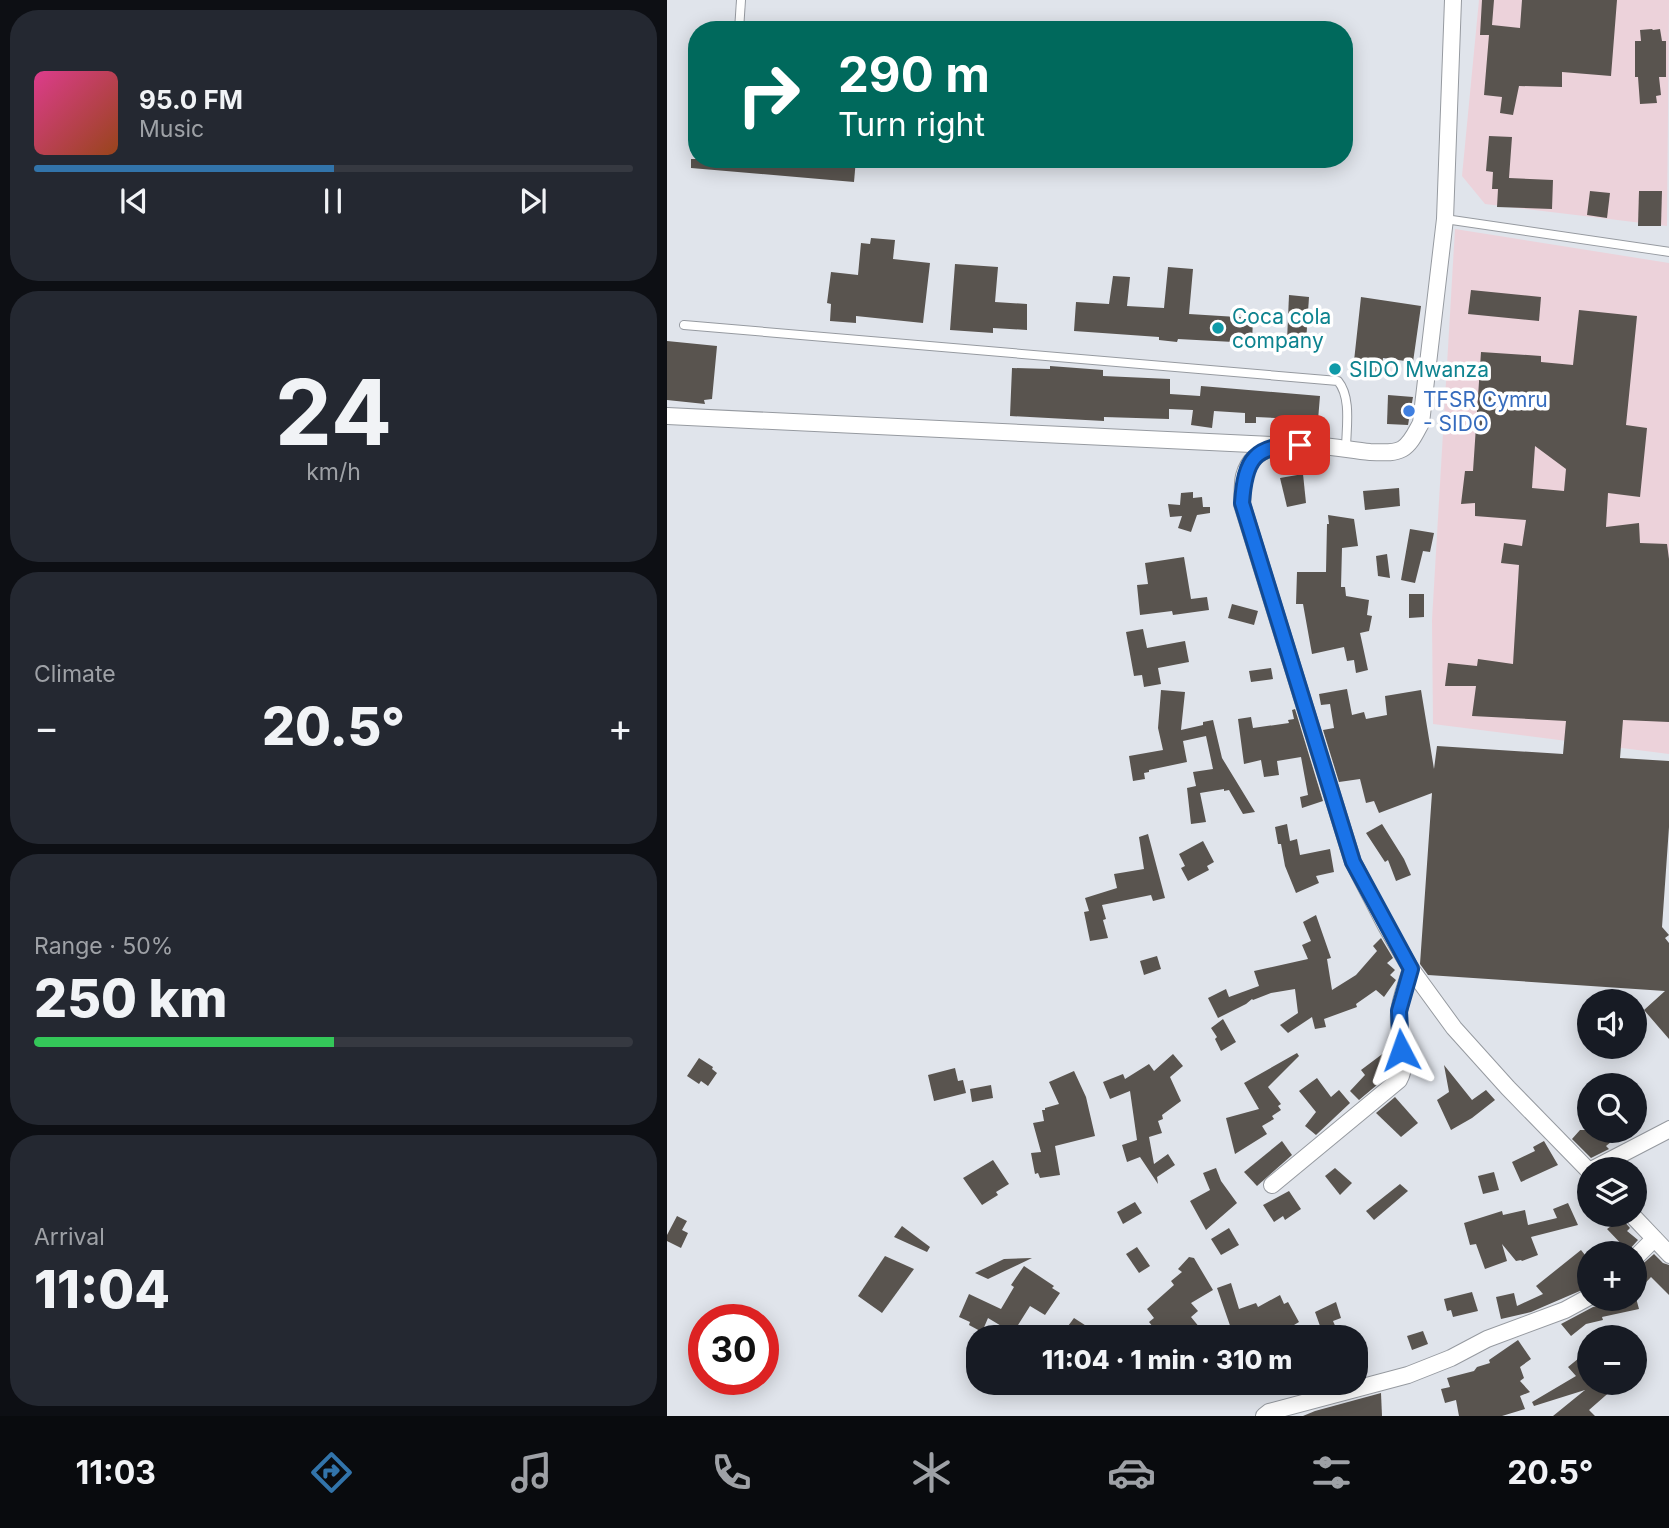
<!DOCTYPE html>
<meta charset="utf-8">
<style>
:root{--surface:#171b24;--page:#242831;--text:#f1f3f6;--muted:#9ea1a6;--line:#363941;--accent:#3274aa}
body{margin:0;font-family:Inter,sans-serif;background:var(--page);color:var(--text);height:100vh;display:flex;flex-direction:column;font-size:26px;white-space:nowrap}
*{box-sizing:border-box;margin:0}
p{font-size:23px;color:var(--muted)}
.icon{flex:none;width:38px;height:38px;fill:none;stroke:currentColor;stroke-width:2;stroke-linecap:round;stroke-linejoin:round}
.map{position:relative;flex:1;overflow:hidden}
.sheet{display:flex;flex-direction:column;gap:10px;padding:10px;background:#0d0f14;width:667px}
.sheet>*{flex:none}
.guide{position:absolute;left:21px;top:21px;width:665px;height:147px;border-radius:28px;box-shadow:0 4px 18px #0003;background:#00695c;color:#fff;overflow:hidden}
.buttons{position:absolute;left:910px;top:989px;display:grid;gap:14px}
.buttons a{display:grid;place-items:center;width:70px;height:70px;border-radius:50%;background:var(--surface);box-shadow:0 4px 18px #0003;font-size:35px}
.speed{position:absolute;left:21px;top:1304px;display:flex;gap:14px;font-size:35px;font-weight:700;text-align:center}
.speed>*{display:grid;place-content:center;width:91px;height:91px;border-radius:50%;background:var(--surface);box-shadow:0 4px 18px #0003;line-height:1}
.speed .limit{border:10px solid #d22;background:#fff;color:#111}
.pin{position:absolute;display:grid;place-items:center;width:60px;height:60px;color:#fff;margin:-30px;border-radius:14px;box-shadow:0 4px 10px #0006}
.me{position:absolute;width:77px;margin:-38px;rotate:356deg;stroke-linejoin:round;filter:drop-shadow(0 0 5px #0008)}
.turn{display:flex;align-items:center;gap:24px;height:147px;padding:0 35px;font-size:32px}
.turn .icon{width:91px;height:91px;stroke-width:2.5}
.turn b{display:block;font-size:49px;line-height:60px}
.big{font-size:52px;font-weight:800;line-height:1.1}
.sheet .tile{flex:1;display:flex;flex-direction:column;justify-content:center;gap:10px;min-width:0;padding:0 24px;border-radius:28px;background:var(--page)}
.sheet .dial{align-items:center;gap:0}
.dial b{font-size:91px;line-height:1}
.song{display:flex;align-items:center;gap:21px}
.cover{width:84px;height:84px;border-radius:10px;background:linear-gradient(135deg,hsl(330 70% 55%),hsl(20 70% 35%))}
.played{height:7px;border-radius:4px;background:linear-gradient(90deg,var(--accent) 50%,var(--line) 50%)}
.keys{display:flex;justify-content:space-around;direction:ltr}
.heat{display:flex;justify-content:space-between;align-items:center;font-size:38px;direction:ltr}
.charge{height:10px;border-radius:5px;background:linear-gradient(90deg,#34c759 50%,var(--line) 0)}
.trip{position:absolute;left:299px;top:1325px;width:402px;height:70px;border-radius:28px;background:var(--surface);box-shadow:0 4px 18px #0003;font-weight:800;line-height:70px;text-align:center}
.dock{display:flex;height:112px;justify-content:space-around;align-items:center;background:#090b0e;color:var(--muted)}
.dock .icon{width:49px;height:49px}
.dock .on{color:var(--accent)}
.dock b{font-size:32px;color:var(--text)}
main{display:flex;flex:1;min-height:0}
.map>svg:first-child{display:block}
.industrial{fill:#ecd2da}
.building{fill:#59544f;fill-rule:evenodd}
.lines{fill:none;stroke-linecap:round;stroke-linejoin:round}
.service-casing{stroke:#969aa0;stroke-width:10}
.minor-casing{stroke:#969aa0;stroke-width:18}
.service{stroke:#fff;stroke-width:8}
.minor{stroke:#fff;stroke-width:16}
.route-casing{stroke:#114b97;stroke-width:18}
.route{stroke:#1a73e8;stroke-width:12}
.culture-dot{fill:#0f9aa8;stroke:#fff;stroke-width:2.5}
.shop-dot{fill:#3f7fe0;stroke:#fff;stroke-width:2.5}
.labels{text-anchor:middle;dominant-baseline:central;stroke-width:7;stroke-linejoin:round;paint-order:stroke}
.culture-label{font-size:21px;fill:#0d838f;stroke:#fff;text-anchor:start}
.shop-label{font-size:21px;fill:#366cbe;stroke:#fff;text-anchor:start}
</style>
<main>
<section class="sheet">
<div class="tile">
<div class="song"><i class="cover"></i><div><b>95.0 FM</b><p>Music</p></div></div>
<div class="played"></div>
<div class="keys"><svg class="icon" aria-label="previous" viewBox="0 0 24 24"><path d="M18 5L8 12l10 7zM5 5v14"/></svg><svg class="icon" aria-label="pause" viewBox="0 0 24 24"><path d="M8 5v14M16 5v14"/></svg><svg class="icon" aria-label="next" viewBox="0 0 24 24"><path d="M6 5l10 7-10 7zM19 5v14"/></svg></div>
</div>
<div class="tile dial"><b>24</b><p>km/h</p></div>
<div class="tile"><p>Climate</p>
<div class="heat"><a>−</a><b class="big">20.5°</b><a>+</a></div>
</div>
<div class="tile"><p>Range · 50%</p><b class="big">250 km</b><div class="charge"></div></div>
<div class="tile"><p>Arrival</p><b class="big">11:04</b></div>
</section>
<div class="map">
<svg width="1003" height="1416" viewBox="0 0 1003 1416">
<rect width="100%" height="100%" fill="#e0e4eb"/>
<g class="industrial">
<polygon points="812,0 1002,0 1000,226 818,204 795,176"/>
<polygon points="788,229 1002,263 1002,754 766,724 765,620"/>
</g>
<g class="building">
<polygon points="815,0 827,0 825,25 853,28 855,0 950,0 944,76 895,72 895,87 852,86 846,115 833,113 835,97 817,95 822,35 813,35"/>
<polygon points="985,29 986,30 993,29 995,41 999,41 999,77 992,77 994,95 989,96 990,103 973,104 971,77 968,77 968,41 974,41 973,30"/>
<polygon points="822,136 845,137 842,178 886,180 885,209 830,207 831,189 825,189 826,172 819,171"/>
<polygon points="24,159 189,159 187,182 24,168"/>
<polygon points="923,191 943,193 940,218 920,215"/>
<polygon points="972,191 995,191 994,226 971,226"/>
<polygon points="204,238 228,240 226,259 263,263 256,323 189,316 189,323 163,321 164,304 160,303 164,272 191,275 194,243 203,244"/>
<polygon points="288,264 331,267 328,302 360,304 360,330 326,328 326,333 283,330"/>
<polygon points="501,267 526,269 522,314 586,318 585,343 511,339 510,342 492,340 492,337 407,331 409,302 442,304 446,276 463,277 460,306 497,308"/>
<polygon points="804,290 874,297 872,321 801,314"/>
<polygon points="622,295 642,297 639,342 620,341"/>
<polygon points="694,297 754,306 746,362 716,358 714,374 686,370"/>
<path d="M912 310 970 316 959 425 980 428 973 497 941 493 939 527 972 523 973 543 1000 544 1002 559V722L956 720 953 758 1002 761V827L995 927 1002 935 998 938 1002 943V1039L977 1010 998 991 761 975 753 964 765 793 712 813 707 801 699 803 693 779 672 782 656 730 667 728 663 704 654 705 652 694 680 689 685 715 697 712 699 719 720 715 718 696 754 690 767 769 770 746 896 754 899 721 805 716 809 686H778L781 663 810 666 811 659 846 664 852 565 834 563 837 543 855 546 859 520 808 516V503L794 504 798 471H806L814 352 874 356V362L906 365ZM868 446 899 469 897 491 865 488Z"/>
<polygon points="0,341 50,346 45,399 37,400 38,404 0,400"/>
<polygon points="383,366 436,370 436,376 503,379 503,394 533,396 534,386 653,396 651,420 589,417 589,423 578,423 578,413 547,411 545,428 524,425 526,410 502,409 502,419 437,417 437,421 343,416 345,368 383,369"/>
<polygon points="721,395 746,397 741,425 720,424"/>
<polygon points="636,474 639,503 620,507 613,478"/>
<polygon points="732,488 733,506 698,510 696,491"/>
<polygon points="526,492 526,498 535,497 536,507 543,507 543,513 530,515 524,532 511,528 515,516 503,517 501,504 513,505 514,493"/>
<polygon points="661,515 687,519 691,546 675,548 674,587 678,587 679,596 702,600 700,615 705,616 702,631 693,633 701,670 689,673 687,660 680,661 677,647 645,654 636,604 629,604 630,572 659,572 660,524 662,524"/>
<polygon points="743,529 767,533 763,552 756,551 748,583 734,580"/>
<polygon points="720,554 723,578 711,576 709,556"/>
<polygon points="517,557 524,599 540,597 542,610 506,615 505,611 473,615 470,585 481,584 478,563"/>
<polygon points="742,594 757,594 757,617 742,618"/>
<polygon points="565,604 591,611 587,625 561,618"/>
<polygon points="476,629 480,648 518,641 522,662 491,668 494,684 477,687 475,675 467,676 459,632"/>
<polygon points="604,668 606,679 584,682 582,671"/>
<polygon points="494,690 518,692 514,730 536,725 536,722 546,720 555,758 588,812 576,814 562,790 557,791 557,789 533,793 539,822 524,824 520,788 529,786 526,772 546,769 539,736 516,741 520,762 482,770 482,772 477,773 478,779 466,781 462,756 496,750 491,728"/>
<polygon points="628,709 656,801 635,808 633,797 641,795 634,757 610,761 612,775 597,777 594,760 577,764 571,719 584,717 586,728 622,723 621,720 627,719 625,710"/>
<polygon points="620,824 623,841 630,839 633,855 663,849 667,872 649,876 652,883 629,893 618,866 614,844 611,844 608,827"/>
<polygon points="715,824 737,859 744,875 729,881 721,860 718,862 699,833"/>
<polygon points="481,834 498,898 486,901 484,895 435,905 439,919 436,920 441,938 423,941 417,912 422,911 418,898 450,888 447,874 477,869 472,837"/>
<polygon points="536,841 547,862 540,866 542,870 521,881 514,868 518,866 512,854"/>
<polygon points="649,915 664,958 660,959 665,990 689,975 710,951 706,946 714,938 726,958 720,963 728,970 723,975 729,980 717,997 709,990 689,1004 690,1007 657,1019 659,1027 648,1029 645,1017 621,1033 613,1025 631,1013 628,989 604,993 586,1000 585,999 579,1004 551,1018 541,998 559,989 562,997 592,986 587,971 641,959 635,945 644,941 636,922"/>
<polygon points="490,956 494,969 477,975 473,961"/>
<polygon points="556,1019 569,1042 554,1051 548,1039 550,1037 544,1028"/>
<polygon points="718,1052 726,1060 723,1074 692,1100 683,1091 698,1075 694,1070"/>
<polygon points="630,1053 632,1056 601,1087 614,1104 611,1106 614,1110 605,1116 607,1119 595,1126 600,1134 568,1154 559,1118 592,1109 577,1083"/>
<polygon points="506,1054 516,1066 503,1077 514,1101 495,1115 496,1119 491,1121 495,1133 482,1137 487,1164 501,1154 508,1165 490,1177 491,1184 473,1157 460,1162 455,1145 470,1140 463,1091 443,1099 436,1082 456,1074 458,1079 482,1064 487,1071"/>
<polygon points="32,1058 46,1067 45,1069 50,1073 41,1086 34,1081 32,1084 20,1076"/>
<polygon points="777,1065 805,1100 819,1090 828,1100 805,1118 784,1130 770,1100 782,1092"/>
<polygon points="288,1068 291,1081 296,1080 299,1093 267,1101 261,1075"/>
<polygon points="407,1071 419,1097 428,1136 388,1146 393,1175 373,1178 371,1173 368,1174 364,1153 374,1152 366,1123 377,1121 375,1110 378,1110 378,1108 392,1104 382,1082"/>
<polygon points="650,1078 664,1097 672,1090 683,1103 649,1135 638,1126 649,1112 632,1091"/>
<polygon points="324,1085 326,1098 305,1102 303,1089"/>
<polygon points="728,1097 751,1123 734,1137 709,1113"/>
<polygon points="913,1130 959,1130 939,1146 942,1149 924,1158 905,1139"/>
<polygon points="615,1141 625,1155 590,1186 577,1172"/>
<polygon points="877,1141 891,1165 854,1182 845,1162 868,1151 866,1147"/>
<polygon points="326,1160 342,1184 329,1192 331,1195 315,1205 296,1178"/>
<polygon points="549,1168 554,1181 570,1203 539,1230 523,1201 543,1190 536,1173"/>
<polygon points="668,1168 685,1183 673,1195 658,1176"/>
<polygon points="827,1172 832,1190 816,1194 811,1176"/>
<polygon points="733,1184 741,1191 707,1220 699,1211"/>
<polygon points="622,1191 634,1209 618,1220 616,1216 607,1222 596,1205"/>
<polygon points="468,1202 475,1213 456,1224 450,1212"/>
<polygon points="901,1203 911,1225 864,1237 871,1255 855,1261 854,1260 849,1261 835,1244 840,1261 818,1269 809,1244 803,1245 797,1223 835,1211 836,1215 858,1210 861,1225 890,1218 886,1209"/>
<polygon points="941,1214 951,1214 963,1228 960,1231 971,1240 961,1251 940,1229 947,1224"/>
<polygon points="10,1216 20,1221 15,1230 21,1233 14,1248 0,1241 0,1235"/>
<polygon points="235,1226 263,1247 260,1252 227,1237"/>
<polygon points="562,1228 572,1245 554,1255 544,1239"/>
<polygon points="470,1247 483,1266 472,1273 459,1254"/>
<polygon points="914,1250 922,1260 922,1287 864,1312 834,1319 829,1297 847,1293 850,1306 876,1294 869,1286"/>
<polygon points="987,1254 996,1263 1002,1265 1002,1295 984,1277 968,1294 968,1275 973,1270 971,1268"/>
<polygon points="218,1256 247,1269 215,1313 191,1296"/>
<polygon points="522,1257 527,1258 546,1290 524,1303 531,1311 524,1317 533,1328 522,1337 471,1337 486,1327 482,1322 487,1318 480,1309 507,1285 504,1281 515,1272 511,1269"/>
<polygon points="365,1258 321,1279 308,1273 337,1259"/>
<polygon points="357,1266 387,1286 385,1288 393,1293 378,1315 363,1306 346,1333 321,1318 315,1332 302,1325 303,1322 292,1317 302,1294 334,1309 347,1287 344,1285"/>
<polygon points="564,1283 572,1309 589,1303 591,1307 613,1295 617,1304 621,1302 632,1322 627,1325 631,1337 581,1337 581,1332 567,1337 550,1288"/>
<polygon points="805,1292 811,1311 786,1317 784,1310 780,1311 777,1299"/>
<polygon points="969,1298 972,1309 935,1317 936,1320 919,1324 904,1336 894,1324 926,1307"/>
<polygon points="669,1302 674,1318 666,1321 673,1337 657,1337 648,1312"/>
<polygon points="407,1318 424,1329 418,1337 393,1337"/>
<polygon points="756,1331 761,1344 745,1350 740,1336"/>
<polygon points="851,1340 864,1359 853,1367 857,1378 853,1381 863,1392 853,1396 858,1409 835,1416 792,1416 789,1400 778,1403 774,1389 783,1387 780,1378 807,1371 810,1367 823,1363 822,1360"/>
<polygon points="922,1350 922,1386 927,1382 954,1382 922,1410 928,1416 886,1416 918,1390 867,1406 865,1402 909,1376 901,1367"/>
<polygon points="714,1393 715,1416 636,1416 648,1411"/>
</g>
<g class="lines">
<defs>
<g id="service">
<polyline points="72,30 74,0"/>
<polyline points="778,219 1003,252"/>
<path d="M17 325 671 381C685 398 679 429 679 450"/>
</g>
<g id="minor">
<path d="M786 0 778 219 754 423C749 432 744 444 735 449 726 454 713 452 703 452 666 449 590 427 577 476 575 485 576 495 575 504L686 862 719 926 744 969 787 1028 841 1088 922 1171"/>
<polyline points="0,416 607,445"/>
<polyline points="926,1169 1003,1129"/>
<path d="M605 1185 732 1080C743 1061 730 1035 732 1013 733 999 740 983 744 969"/>
<polyline points="964,1214 1003,1255"/>
<polyline points="968,1258 987,1239"/>
<polyline points="597,1416 602,1412 741,1375 784,1358 820,1339 898,1310 922,1297"/>
</g>
</defs>
<use href="#service" class="service-casing"/>
<use href="#minor" class="minor-casing"/>
<use href="#service" class="service"/>
<use href="#minor" class="minor"/>
</g>
<g class="lines">
<defs>
<path id="route" d="M633 445C587 445 578 459 575 503L686 862 744 969 732 1011 734 1050"/>
</defs>
<use href="#route" class="route-casing"/>
<use href="#route" class="route"/>
</g>
<g class="culture-dot">
<circle cx="551" cy="328" r="7"/>
<circle cx="668" cy="369" r="7"/>
</g>
<circle class="shop-dot" cx="742" cy="411" r="7"/>
<g class="labels">
<g class="culture-label">
<text x="565" y="316">Coca cola<tspan x="565" dy="24">company</tspan></text>
<text x="682" y="369">SIDO Mwanza</text>
</g>
<g class="shop-label">
<text x="756" y="399">TFSR Cymru<tspan x="756" dy="24">- SIDO</tspan></text>
</g>
</g>
</svg>
<div class="buttons">
<a><svg class="icon" aria-label="sound" viewBox="0 0 24 24"><path d="M4 9h4l5-4v14l-5-4H4zM17 9q2 3 0 6"/></svg></a>
<a><svg class="icon" aria-label="search" viewBox="0 0 24 24"><circle cx="10" cy="10" r="6"/><path d="M15 15l6 6"/></svg></a>
<a><svg class="icon" aria-label="layers" viewBox="0 0 24 24"><path d="M12 4l9 5-9 5-9-5zM3 14l9 5 9-5"/></svg></a>
<a>+</a>
<a>−</a>
</div>
<div class="speed"><div class="limit">30</div></div>
<div class="pin" style="left:633px;top:445px;background:#d93025"><svg class="icon" aria-label="arrive" viewBox="0 0 24 24"><path d="M6 21V4h12l-3 4 3 4H6"/></svg></div>
<svg class="me" style="left:734px;top:1050px" viewBox="-20 -20 40 40"><path d="M0-17L14 15 0 8-14 15z" fill="#1a73e8" stroke="#fff" stroke-width="4"/></svg>
<div class="trip">11:04 · 1 min · 310 m</div>
<div class="guide">
<div class="turn"><svg class="icon" aria-label="right" viewBox="0 0 24 24"><path d="M7 20v-9h11M14 6l5 5-5 5"/></svg><div><b>290 m</b>Turn right</div></div>
</div>
</div>
</main>
<nav class="dock">
<b>11:03</b>
<svg class="icon on" aria-label="directions" viewBox="0 0 24 24"><path d="M12 3l9 9-9 9-9-9zM9 14v-3h6M13 9l2 2-2 2"/></svg>
<svg class="icon" aria-label="music" viewBox="0 0 24 24"><path d="M9 18V5l10-2v13"/><circle cx="6" cy="18" r="3"/><circle cx="16" cy="16" r="3"/></svg>
<svg class="icon" aria-label="phone" viewBox="0 0 24 24"><path d="M5 4h4l2 5-3 2q2 4 5 5l2-3 5 2v4C11 20 4 13 5 4z"/></svg>
<svg class="icon" aria-label="climate" viewBox="0 0 24 24"><path d="M12 3v18M4 7l16 10M4 17L20 7"/></svg>
<svg class="icon" aria-label="car" viewBox="0 0 24 24"><path d="M5 17H2v-5l4-1 3-4h7l3 4 3 1v5h-3M9 17h6M6 11h13"/><circle cx="7" cy="17" r="2"/><circle cx="17" cy="17" r="2"/></svg>
<svg class="icon" aria-label="filters" viewBox="0 0 24 24"><path d="M4 7h16M4 17h16"/><circle cx="9" cy="7" r="2"/><circle cx="15" cy="17" r="2"/></svg>
<b>20.5°</b>
</nav>
